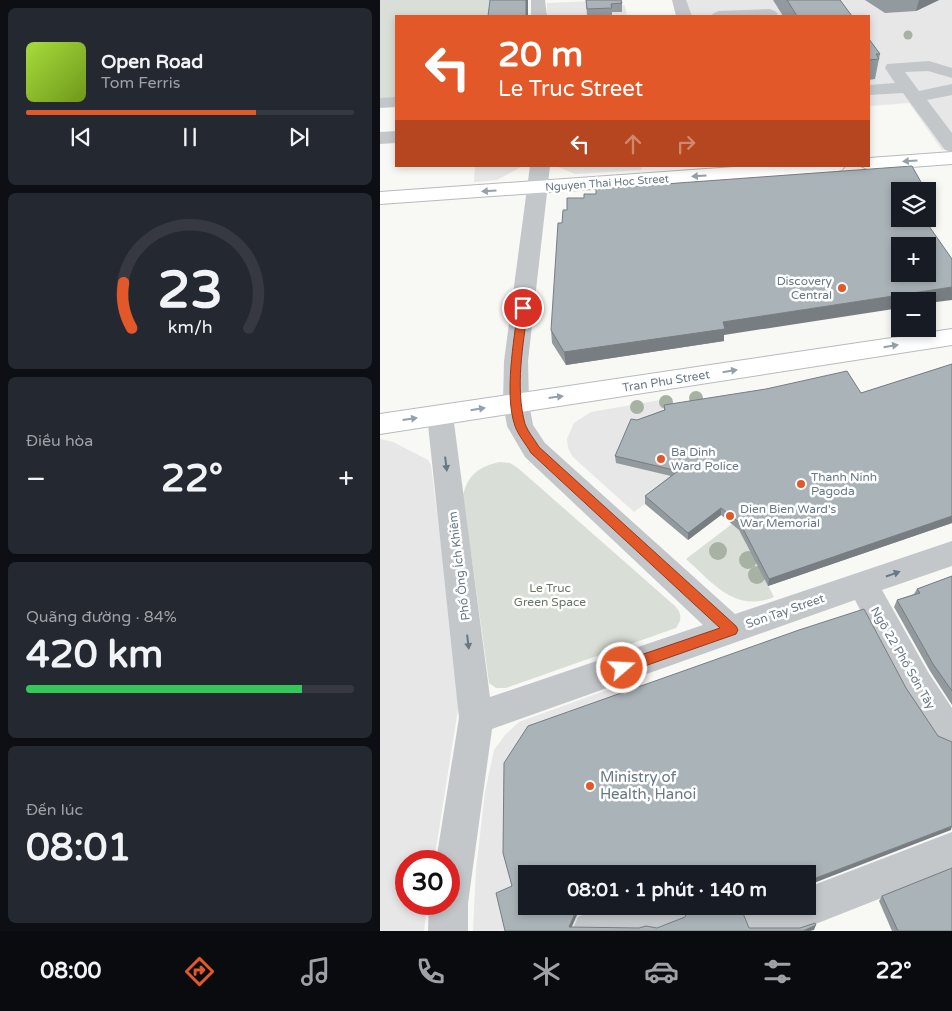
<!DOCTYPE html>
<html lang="vi">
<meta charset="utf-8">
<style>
:root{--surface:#171b24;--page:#242831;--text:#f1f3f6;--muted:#9ea1a6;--line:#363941;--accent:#e35829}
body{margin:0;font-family:"Varela Round",sans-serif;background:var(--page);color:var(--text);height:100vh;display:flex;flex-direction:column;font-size:19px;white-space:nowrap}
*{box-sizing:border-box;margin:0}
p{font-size:16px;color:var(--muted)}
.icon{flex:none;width:28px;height:28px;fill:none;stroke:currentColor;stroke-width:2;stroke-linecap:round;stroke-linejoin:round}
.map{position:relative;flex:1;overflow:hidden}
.drawer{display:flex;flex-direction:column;gap:8px;padding:8px;background:#0d0f14;width:380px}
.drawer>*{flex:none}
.hud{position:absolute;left:15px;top:15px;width:475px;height:152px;border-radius:0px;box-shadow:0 2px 8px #0003;background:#e35829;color:#fff;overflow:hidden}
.tools{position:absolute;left:511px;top:182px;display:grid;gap:10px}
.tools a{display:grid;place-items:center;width:45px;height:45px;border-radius:0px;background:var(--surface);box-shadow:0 2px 8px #0003;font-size:25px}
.speed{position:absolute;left:15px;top:850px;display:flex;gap:10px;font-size:25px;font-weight:700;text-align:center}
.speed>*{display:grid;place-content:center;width:65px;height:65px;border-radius:50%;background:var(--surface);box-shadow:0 2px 8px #0003;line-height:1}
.speed .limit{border:8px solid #d22;background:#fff;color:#111}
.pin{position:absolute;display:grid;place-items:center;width:42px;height:42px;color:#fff;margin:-21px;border:2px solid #fff;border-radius:50%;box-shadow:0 1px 5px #0007}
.me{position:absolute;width:55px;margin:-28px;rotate:71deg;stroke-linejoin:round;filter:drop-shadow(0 0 4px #0008)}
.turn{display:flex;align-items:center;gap:18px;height:105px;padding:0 20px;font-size:22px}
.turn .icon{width:65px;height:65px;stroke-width:2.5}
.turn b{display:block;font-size:35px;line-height:42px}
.lanes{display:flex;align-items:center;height:48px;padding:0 20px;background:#0003;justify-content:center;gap:25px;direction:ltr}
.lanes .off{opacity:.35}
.big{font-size:38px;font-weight:700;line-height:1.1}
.drawer .card{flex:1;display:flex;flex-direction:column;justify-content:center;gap:8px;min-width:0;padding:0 18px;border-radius:8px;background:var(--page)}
.drawer .dial{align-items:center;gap:0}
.dial svg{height:130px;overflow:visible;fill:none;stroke:var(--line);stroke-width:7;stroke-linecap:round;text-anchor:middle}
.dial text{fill:var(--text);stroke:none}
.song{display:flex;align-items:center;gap:15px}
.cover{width:60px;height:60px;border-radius:8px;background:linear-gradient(135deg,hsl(80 70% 55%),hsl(80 70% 35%))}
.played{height:5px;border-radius:2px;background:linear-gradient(90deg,var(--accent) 70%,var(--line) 70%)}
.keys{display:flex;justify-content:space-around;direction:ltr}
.heat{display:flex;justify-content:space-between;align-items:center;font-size:28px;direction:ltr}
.charge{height:8px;border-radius:4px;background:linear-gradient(90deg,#34c759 84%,var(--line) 0)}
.trip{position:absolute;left:138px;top:865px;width:298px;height:50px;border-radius:0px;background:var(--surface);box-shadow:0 2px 8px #0003;font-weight:700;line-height:50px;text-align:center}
.tabs{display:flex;height:80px;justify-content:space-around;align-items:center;background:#090b0e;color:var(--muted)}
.tabs .icon{width:35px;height:35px}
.tabs .on{color:var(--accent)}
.tabs b{font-size:22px;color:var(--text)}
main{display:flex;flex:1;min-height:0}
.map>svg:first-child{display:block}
.built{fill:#e6e7e6}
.green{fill:#d9dfd6}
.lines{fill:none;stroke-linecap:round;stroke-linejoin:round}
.major-casing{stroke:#b6bbbe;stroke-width:2}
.minor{fill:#c3c7ca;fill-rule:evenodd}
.major{fill:#fff;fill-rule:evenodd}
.tree{fill:#a8b2a4}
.wall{fill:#929a9e}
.shaded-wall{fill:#777d81}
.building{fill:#aab3b8;stroke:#777d81;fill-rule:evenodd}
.oneway{fill:#95a0aa}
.oneway2{fill:#677886}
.route{fill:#e35829;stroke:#94391b}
.poi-dot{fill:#e35829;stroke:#fff;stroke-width:2}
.labels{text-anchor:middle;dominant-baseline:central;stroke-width:5;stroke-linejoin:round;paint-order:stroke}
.far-street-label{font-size:11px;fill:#677886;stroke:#fff}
.poi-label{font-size:12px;fill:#677886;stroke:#fff;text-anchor:start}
.street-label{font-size:12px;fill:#677886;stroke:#fff}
.park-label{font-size:12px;fill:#667862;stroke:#fff}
.near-poi-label{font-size:15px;fill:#677886;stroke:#fff;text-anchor:start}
</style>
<main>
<section class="drawer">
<div class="card">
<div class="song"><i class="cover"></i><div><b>Open Road</b><p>Tom Ferris</p></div></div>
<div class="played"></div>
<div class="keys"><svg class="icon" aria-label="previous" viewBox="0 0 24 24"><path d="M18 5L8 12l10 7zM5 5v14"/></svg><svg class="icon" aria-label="pause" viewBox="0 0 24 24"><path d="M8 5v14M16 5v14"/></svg><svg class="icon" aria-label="next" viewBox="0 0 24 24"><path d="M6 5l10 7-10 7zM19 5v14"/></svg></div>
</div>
<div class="card dial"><svg viewBox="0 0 100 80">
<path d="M14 69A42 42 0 1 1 86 69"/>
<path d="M14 69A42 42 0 0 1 9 41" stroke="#e35829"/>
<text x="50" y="56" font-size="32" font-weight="700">23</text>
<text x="50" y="72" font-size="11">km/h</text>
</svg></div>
<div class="card"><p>Điều hòa</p>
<div class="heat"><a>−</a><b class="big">22°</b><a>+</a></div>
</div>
<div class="card"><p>Quãng đường · 84%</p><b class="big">420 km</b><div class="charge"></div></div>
<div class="card"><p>Đến lúc</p><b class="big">08:01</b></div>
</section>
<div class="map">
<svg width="572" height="931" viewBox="0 0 572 931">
<rect width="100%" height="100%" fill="#f8f8f5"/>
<g class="built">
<polygon points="234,0 245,6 247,16 167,16 167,3"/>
<polygon points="303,0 572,0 572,149 562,150 529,103 489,106 489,16 308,16"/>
<polygon points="95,166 143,166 117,180 94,182"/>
<polygon points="176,166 261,166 262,170 195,174"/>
<polygon points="280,400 284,413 316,428 285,489 254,512 193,457 188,448 187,439 194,423 211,412"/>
<polygon points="0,439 13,442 48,460 51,465 79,688 78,709 54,861 26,861 26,904 47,904 44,931 0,931"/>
<polygon points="260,678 311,803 146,874 146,906 252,906 194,931 93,931 96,870 105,792 114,750 125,735 139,722"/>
</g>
<g class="green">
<polygon points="0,0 148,0 148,16 16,16 16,101 0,102"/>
<path d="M120 462 130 463 138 468 295 606C302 613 302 620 296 628L126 688H116L109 683 83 495C88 474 100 466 120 462Z"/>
<path d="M361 517 366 543 394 597C355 613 333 583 306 559Z"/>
</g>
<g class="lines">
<defs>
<g id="major">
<polygon points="572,152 572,164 489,170 481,166 489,166 489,158"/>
<polygon points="368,166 465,166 462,170 455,172 0,204 0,192"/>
<polygon points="572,329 572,345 0,434 0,414"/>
</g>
</defs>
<use href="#major" class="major-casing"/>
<g class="minor">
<polygon points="151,0 165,0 167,16 151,16"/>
<polygon points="292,0 306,0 312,16 296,16"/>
<polygon points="390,9 395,11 398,14 396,16 331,16 334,13 339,11"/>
<polygon points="549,61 572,68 572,78 548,71 525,72 539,91 572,84 572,95 547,100 572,133 572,152 565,150 523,93 489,95 489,85 515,83 505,68 507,64"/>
<polygon points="16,97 16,107 0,108 0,98"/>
<polygon points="16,131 16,143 0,144 0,132"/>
<polygon points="150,166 170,166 148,361 149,403 153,425 165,443 355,614 572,541 572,566 502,590 548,672 572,708 572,745 567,747 555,742 524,694 475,600 112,729 88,903 88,931 48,931 49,904 69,904 69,861 56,861 79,718 47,415 51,408 60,405 69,408 73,415 110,697 323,625 145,457 127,426 123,403 124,361"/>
<polygon points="572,832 572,870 418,931 368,931 357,906 426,906 426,888"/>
<polygon points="223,906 310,906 304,920 276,931 266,928 259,931 192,931 198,917"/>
</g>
<use href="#major" class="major"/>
</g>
<g class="tree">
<circle cx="528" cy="35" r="4.5"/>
<circle cx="316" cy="398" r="7"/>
<circle cx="286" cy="402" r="7"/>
<circle cx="257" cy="407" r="7"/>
<circle cx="338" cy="551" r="9"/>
<circle cx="368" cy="560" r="9"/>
<circle cx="377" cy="575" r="9"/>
</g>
<g class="wall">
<polygon points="206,0 242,3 242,12 232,12 232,16 207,16"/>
<polygon points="393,0 460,0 472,16 403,16"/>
<polygon points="485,0 559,0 536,11 505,13"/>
<polygon points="489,39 500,54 495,79 489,80"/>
<polygon points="548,193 555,206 551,219 544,219 344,335 344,341 186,365 172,343 171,330 520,219 548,219"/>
<polygon points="572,364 572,523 388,586 359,530 341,515 308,540 265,504 265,496 291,476 236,463 235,456 257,420 284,410 284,405 481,393"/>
<polygon points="572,576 572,705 550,671 514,607 517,600 534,594 537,589"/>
<polygon points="502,896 572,931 512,931 499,901"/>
</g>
<g class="shaded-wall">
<rect x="146" y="0" width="2" height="16"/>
<polygon points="539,0 559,0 536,11"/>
<polygon points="572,287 572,300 548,303 548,301 520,301 520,308 344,335 344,341 186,365 184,352 343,322"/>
<polygon points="341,508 341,515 308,540 308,533"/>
<polygon points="572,516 572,523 388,586 389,579"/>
<polygon points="572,826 571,830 426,886 428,881"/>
<polygon points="206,906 218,906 197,915 190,931 189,927 196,911"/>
<polygon points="436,925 434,930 430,931 423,931"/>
</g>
<g class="building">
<polygon points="110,0 146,0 146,16 108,16"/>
<polygon points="206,0 241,0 242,3 231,4 232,8 207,9"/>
<polygon points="407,0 460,0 472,16 417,16"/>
<polygon points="489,39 500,54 496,54 499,59 489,60"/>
<path d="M532 166 546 191H520V219H544L572 259V287L343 322 345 329 184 352 171 330 178 223H182L183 210H187V198H204V194H216V189ZM520 246H548V274H520Z"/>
<polygon points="548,193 555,206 548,206"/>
<polygon points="572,364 572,516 389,579 360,523 341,508 308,533 265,496 298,471 235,456 251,419 257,420 285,410 284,405 386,389 467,371 481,393"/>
<polygon points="572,576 572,691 553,664 517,600 540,593 537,589"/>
<polygon points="484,609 526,688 558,736 572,742 572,826 428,881 426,892 426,874 146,874 146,906 206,906 196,911 189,927 259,928 266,926 277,928 305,917 309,906 360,906 369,928 420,928 435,923 436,925 423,931 125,931 116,893 132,886 123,853 124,763 148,726 419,630"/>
<polygon points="572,868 572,931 518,931 502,896"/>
</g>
<defs><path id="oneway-solid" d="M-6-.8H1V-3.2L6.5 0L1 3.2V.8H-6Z" transform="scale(1.25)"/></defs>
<g class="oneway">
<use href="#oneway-solid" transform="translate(530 161) rotate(176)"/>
<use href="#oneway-solid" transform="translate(319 176) rotate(176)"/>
<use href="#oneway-solid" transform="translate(109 191) rotate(176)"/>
<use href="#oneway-solid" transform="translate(511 346) rotate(-9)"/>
<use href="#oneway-solid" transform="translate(350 371) rotate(-9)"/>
<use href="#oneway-solid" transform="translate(176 397) rotate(-7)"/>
<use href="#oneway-solid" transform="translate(98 409) rotate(-9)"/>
<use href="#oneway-solid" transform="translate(30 419) rotate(-8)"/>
</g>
<g class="oneway2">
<use href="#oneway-solid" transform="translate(66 464) rotate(83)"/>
<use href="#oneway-solid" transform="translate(513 574) rotate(-19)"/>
<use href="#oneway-solid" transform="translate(88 642) rotate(83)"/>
</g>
<path class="route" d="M143 305 148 308C143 345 135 387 145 424 148 432 155 440 159 447L356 626 358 630 356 634 242 674 237 672 235 668 237 663 340 628 151 453C146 444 138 435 135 426 124 394 134 341 138 308Z"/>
<g class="poi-dot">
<circle cx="462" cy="288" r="5"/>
<circle cx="281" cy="459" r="5"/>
<circle cx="421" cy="484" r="5"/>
<circle cx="350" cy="516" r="5"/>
<circle cx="210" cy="786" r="5"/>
</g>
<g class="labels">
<g class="far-street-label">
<text transform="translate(227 183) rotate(-4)">Nguyen Thai Hoc Street</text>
</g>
<g class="poi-label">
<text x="452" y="281" text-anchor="end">Discovery<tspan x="452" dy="14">Central</tspan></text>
<text x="291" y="452">Ba Dinh<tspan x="291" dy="14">Ward Police</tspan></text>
<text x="431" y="477">Thanh Ninh<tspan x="431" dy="14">Pagoda</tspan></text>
<text x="360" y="509">Dien Bien Ward's<tspan x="360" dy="14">War Memorial</tspan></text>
</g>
<g class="street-label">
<text transform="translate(286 381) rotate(-9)">Tran Phu Street</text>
<text transform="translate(79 566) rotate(-97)">Phố Ông Ích Khiêm</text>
<text transform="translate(405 611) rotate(-19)">Son Tay Street</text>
<text transform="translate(523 658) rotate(60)">Ngõ 22 Phố Sơn Tây</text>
</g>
<g class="park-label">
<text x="170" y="588">Le Truc<tspan x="170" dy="14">Green Space</tspan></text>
</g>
<g class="near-poi-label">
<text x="220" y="777">Ministry of<tspan x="220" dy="17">Health, Hanoi</tspan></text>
</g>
</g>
</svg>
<div class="tools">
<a><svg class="icon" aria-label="layers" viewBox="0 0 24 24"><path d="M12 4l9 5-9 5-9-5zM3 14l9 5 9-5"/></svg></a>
<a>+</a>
<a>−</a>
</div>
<div class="speed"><div class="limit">30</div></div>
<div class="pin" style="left:143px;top:308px;background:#d93025"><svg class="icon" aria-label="arrive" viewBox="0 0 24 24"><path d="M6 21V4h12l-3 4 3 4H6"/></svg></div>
<svg class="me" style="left:242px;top:668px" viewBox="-20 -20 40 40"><circle r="17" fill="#e35829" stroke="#fff" stroke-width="3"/><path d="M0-11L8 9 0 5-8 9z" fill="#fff"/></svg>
<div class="trip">08:01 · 1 phút · 140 m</div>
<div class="hud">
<div class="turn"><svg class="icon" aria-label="left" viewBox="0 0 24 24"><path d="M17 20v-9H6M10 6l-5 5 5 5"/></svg><div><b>20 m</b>Le Truc Street</div></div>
<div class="lanes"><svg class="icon" aria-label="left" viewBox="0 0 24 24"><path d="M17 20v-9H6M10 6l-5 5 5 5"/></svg><svg class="icon off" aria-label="ahead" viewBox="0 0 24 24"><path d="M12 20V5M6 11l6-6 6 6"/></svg><svg class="icon off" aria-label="right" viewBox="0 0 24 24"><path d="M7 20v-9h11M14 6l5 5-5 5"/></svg></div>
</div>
</div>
</main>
<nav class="tabs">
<b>08:00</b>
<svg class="icon on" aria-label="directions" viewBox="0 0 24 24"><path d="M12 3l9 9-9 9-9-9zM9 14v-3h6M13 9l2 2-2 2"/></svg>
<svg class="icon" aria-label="music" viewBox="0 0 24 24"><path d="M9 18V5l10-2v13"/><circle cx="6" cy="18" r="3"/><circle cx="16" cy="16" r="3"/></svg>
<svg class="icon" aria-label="phone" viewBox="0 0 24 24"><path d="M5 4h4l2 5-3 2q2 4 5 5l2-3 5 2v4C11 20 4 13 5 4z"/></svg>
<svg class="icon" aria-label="climate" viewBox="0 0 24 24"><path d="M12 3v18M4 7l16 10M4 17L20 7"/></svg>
<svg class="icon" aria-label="car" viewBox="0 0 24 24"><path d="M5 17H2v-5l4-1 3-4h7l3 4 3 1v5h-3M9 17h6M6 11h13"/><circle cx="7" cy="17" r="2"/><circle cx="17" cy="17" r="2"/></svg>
<svg class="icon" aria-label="filters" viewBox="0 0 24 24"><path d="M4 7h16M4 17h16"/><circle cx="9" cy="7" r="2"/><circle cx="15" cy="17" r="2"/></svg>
<b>22°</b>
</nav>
